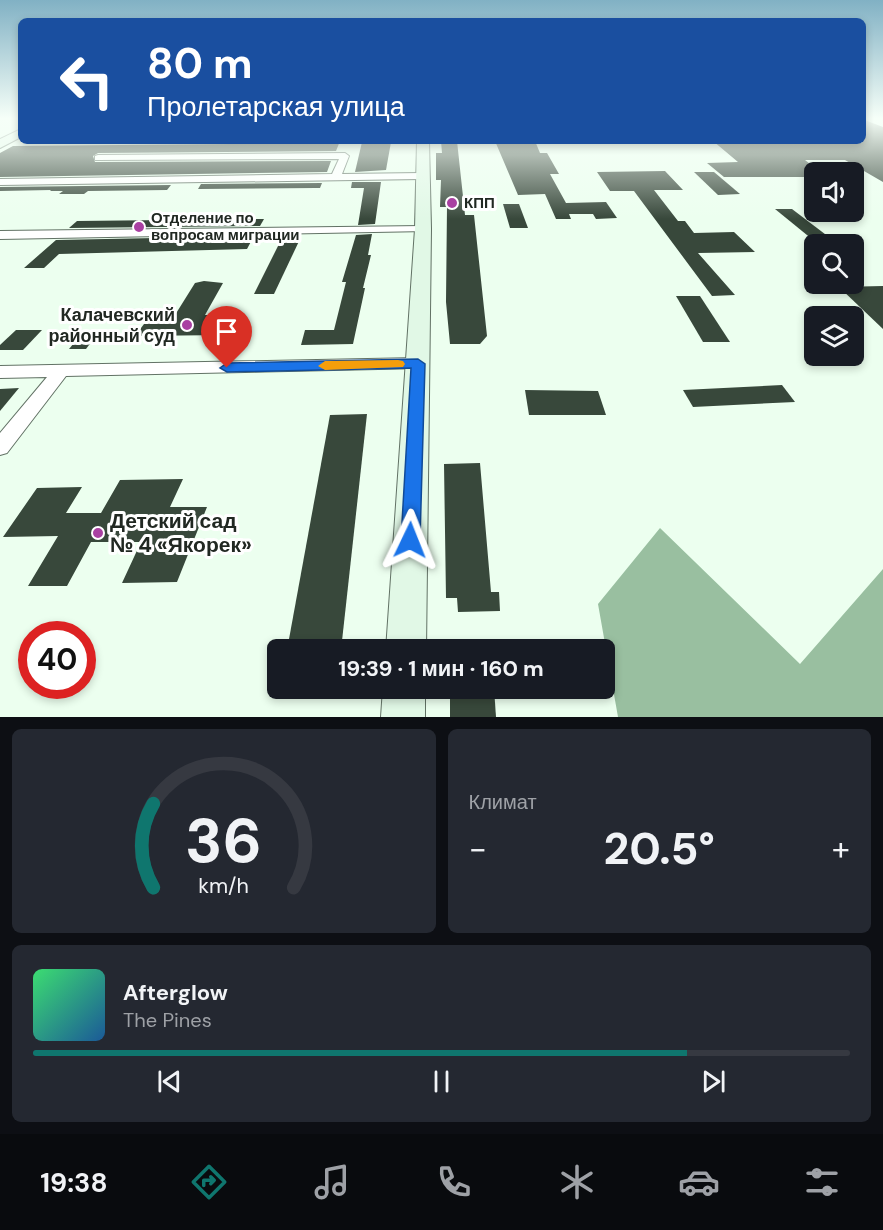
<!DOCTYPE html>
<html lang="ru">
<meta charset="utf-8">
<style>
:root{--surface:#171b24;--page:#242831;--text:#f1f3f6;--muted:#9ea1a6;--line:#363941;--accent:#0f766e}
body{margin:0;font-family:"DM Sans",sans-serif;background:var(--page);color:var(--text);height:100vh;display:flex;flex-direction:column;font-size:22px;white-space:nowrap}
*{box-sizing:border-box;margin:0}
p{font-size:20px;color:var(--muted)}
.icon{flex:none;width:33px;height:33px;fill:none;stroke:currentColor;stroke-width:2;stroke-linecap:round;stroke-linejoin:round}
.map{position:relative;height:717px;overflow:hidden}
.details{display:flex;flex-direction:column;gap:12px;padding:12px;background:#0d0f14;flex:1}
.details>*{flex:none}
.hud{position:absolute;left:18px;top:18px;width:848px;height:126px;border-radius:9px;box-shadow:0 3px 9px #0003;background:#1a4fa0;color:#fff;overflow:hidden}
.buttons{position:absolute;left:804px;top:162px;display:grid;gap:12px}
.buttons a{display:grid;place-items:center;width:60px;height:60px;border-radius:9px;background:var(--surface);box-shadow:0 3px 9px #0003;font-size:30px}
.speed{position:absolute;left:18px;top:621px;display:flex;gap:12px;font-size:30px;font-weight:700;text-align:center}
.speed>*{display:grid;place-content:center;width:78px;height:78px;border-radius:50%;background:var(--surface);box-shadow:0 3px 9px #0003;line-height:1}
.speed .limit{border:9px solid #d22;background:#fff;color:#111}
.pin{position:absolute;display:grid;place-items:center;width:51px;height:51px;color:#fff;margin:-62px -26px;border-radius:50% 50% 50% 0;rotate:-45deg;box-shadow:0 0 6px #0007}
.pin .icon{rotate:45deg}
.me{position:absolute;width:66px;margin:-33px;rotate:2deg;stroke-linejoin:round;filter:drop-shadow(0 0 4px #0008)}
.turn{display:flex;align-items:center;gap:21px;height:126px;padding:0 30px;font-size:27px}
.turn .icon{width:78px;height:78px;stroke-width:2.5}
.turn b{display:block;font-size:42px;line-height:51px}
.big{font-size:45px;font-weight:700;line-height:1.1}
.details .tile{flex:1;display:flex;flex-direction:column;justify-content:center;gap:9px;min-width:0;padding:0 21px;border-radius:9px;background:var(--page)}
.details .dial{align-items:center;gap:0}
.dial svg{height:156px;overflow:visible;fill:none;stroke:var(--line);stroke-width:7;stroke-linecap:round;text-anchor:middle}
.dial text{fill:var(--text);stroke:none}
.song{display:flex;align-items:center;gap:18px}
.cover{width:72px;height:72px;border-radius:9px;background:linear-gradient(135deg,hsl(140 70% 55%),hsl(210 70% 35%))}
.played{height:6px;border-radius:3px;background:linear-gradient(90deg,var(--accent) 80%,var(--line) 80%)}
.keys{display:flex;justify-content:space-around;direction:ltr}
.heat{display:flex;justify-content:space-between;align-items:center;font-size:33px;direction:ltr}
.details .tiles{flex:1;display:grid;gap:12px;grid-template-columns:1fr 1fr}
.tile:last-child{grid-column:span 2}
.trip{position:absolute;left:267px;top:639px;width:348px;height:60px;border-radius:9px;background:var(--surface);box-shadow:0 3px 9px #0003;font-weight:700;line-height:60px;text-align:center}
.tab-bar{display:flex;height:96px;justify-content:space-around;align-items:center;background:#090b0e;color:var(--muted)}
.tab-bar .icon{width:42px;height:42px}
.tab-bar .on{color:var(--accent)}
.tab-bar b{font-size:27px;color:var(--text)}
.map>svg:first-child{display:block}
.forest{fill:#99bfa0}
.building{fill:#38483b}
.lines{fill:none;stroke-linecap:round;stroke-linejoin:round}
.street-casing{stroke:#627265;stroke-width:2}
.secondary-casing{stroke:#627265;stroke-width:2}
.street{fill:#fff;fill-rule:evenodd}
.secondary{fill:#e1f8e6;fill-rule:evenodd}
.route{fill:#1a73e8;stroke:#114b97;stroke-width:1.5}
.slow{fill:#f59e0b}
.poi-dot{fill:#a940a2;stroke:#fff;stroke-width:2}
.labels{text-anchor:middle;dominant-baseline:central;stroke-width:6;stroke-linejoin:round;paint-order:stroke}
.far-poi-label{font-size:15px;font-weight:bold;fill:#212822;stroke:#fff;text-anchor:start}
.poi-label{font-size:18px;font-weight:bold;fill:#212822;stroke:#fff;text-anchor:end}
.near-poi-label{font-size:21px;font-weight:bold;fill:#212822;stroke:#fff;text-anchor:start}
</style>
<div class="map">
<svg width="883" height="717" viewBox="0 0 883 717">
<rect width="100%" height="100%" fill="#ecffef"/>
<polygon class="forest" points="660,528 800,664 883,569 883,717 618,717 598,604"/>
<g class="building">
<polygon points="862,119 883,127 883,182 845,160 805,160 814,167 814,177 724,177 707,163 738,162 713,141 862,143"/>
<polygon points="327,141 340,141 336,151 98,153 93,156 95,162 331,161 327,172 0,177 0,153 13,146 326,143"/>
<polygon points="441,141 457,141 465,215 474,215 487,336 480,344 450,344 446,302 447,207 440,207 441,180 436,180 436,153 442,153"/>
<polygon points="495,141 535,141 540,153 547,153 559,174 550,174 566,203 606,202 617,218 596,219 593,214 569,214 571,219 556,219 545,194 518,195"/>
<polygon points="362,142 391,142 386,170 355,172"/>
<polygon points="665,171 683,190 654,190 678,221 685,221 694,233 734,232 755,252 698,253 735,295 712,296 634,191 610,191 597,172"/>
<polygon points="694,172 714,172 740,194 718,195"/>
<polygon points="352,182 381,182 375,224 358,225 364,188 351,188"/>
<polygon points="322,183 320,188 315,188 198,189 201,184"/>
<polygon points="171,185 167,190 88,191 84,194 59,194 63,191 50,191 51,190 0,191 0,187"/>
<polygon points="503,204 519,204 528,228 510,228"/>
<polygon points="775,209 792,209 838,244 818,244"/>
<polygon points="264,219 260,226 69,228 77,221"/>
<polygon points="372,234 368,255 371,255 363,288 365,288 353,344 301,345 305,330 334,330 346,282 342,282 356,235"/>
<polygon points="254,236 247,249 59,254 44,268 24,268 56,240"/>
<polygon points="283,236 301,237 274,294 254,294"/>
<polygon points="204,281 223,283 205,315 236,315 226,335 135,336 150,316 175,315 195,283"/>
<polygon points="883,286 883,329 839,287"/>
<polygon points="676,296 700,296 730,342 703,342"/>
<polygon points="16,330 42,330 23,350 0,350 0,345"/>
<polygon points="79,337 95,337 86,349 69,349"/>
<polygon points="782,385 795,402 693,407 683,390"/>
<polygon points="19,388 0,411 0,389"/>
<polygon points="525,390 598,391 606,415 529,415"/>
<polygon points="367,414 341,650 287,650 330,415"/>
<polygon points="480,463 491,592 499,592 500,611 458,612 457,598 446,598 444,464"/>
<polygon points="183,479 170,507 207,507 177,582 122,583 141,542 91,542 67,586 28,586 58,536 3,537 37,488 82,487 66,513 101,513 120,480"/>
<polygon points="450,688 494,688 496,717 450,717"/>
</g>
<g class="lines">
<defs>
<g id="street">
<polygon points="345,153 349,156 342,174 422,173 427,176 422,179 0,185 0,179 332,174 339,159 95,160 95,156 98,155"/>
<polygon points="423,226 427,227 427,231 0,239 0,231"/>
<polygon points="418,358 424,360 426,364 424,368 66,376 7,453 0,455 0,433 47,377 0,378 0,366"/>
</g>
<g id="secondary">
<polygon points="21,129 21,137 0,148 0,139"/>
<polygon points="417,141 429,141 431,229 426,650 386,650 415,229"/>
<polygon points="383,688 425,688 425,717 381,717"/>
</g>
</defs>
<use href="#street" class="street-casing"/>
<use href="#secondary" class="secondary-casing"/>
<use href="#street" class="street"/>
<use href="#secondary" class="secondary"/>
</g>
<linearGradient id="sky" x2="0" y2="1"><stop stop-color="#81b1c4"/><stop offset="0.54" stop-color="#f6fff8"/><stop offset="1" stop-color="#f6fff8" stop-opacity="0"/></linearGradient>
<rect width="883" height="219" fill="url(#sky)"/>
<polygon class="route" points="418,359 425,364 420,540 417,546 410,549 404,546 401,540 411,368 227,372 220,368 227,363"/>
<polygon class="slow" points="398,360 403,361 405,364 403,367 325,370 318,366 325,361"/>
<g class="poi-dot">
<circle cx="452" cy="203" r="6"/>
<circle cx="139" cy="227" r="6"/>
<circle cx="187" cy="325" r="6"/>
<circle cx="98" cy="533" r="6"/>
</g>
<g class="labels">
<g class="far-poi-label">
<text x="464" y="203">КПП</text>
<text x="151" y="218">Отделение по<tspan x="151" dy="17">вопросам миграции</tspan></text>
</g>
<g class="poi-label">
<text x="175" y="315">Калачевский<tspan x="175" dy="21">районный суд</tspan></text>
</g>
<g class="near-poi-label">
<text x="110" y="521">Детский сад<tspan x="110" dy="24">№ 4 «Якорек»</tspan></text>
</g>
</g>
</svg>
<div class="buttons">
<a><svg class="icon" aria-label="sound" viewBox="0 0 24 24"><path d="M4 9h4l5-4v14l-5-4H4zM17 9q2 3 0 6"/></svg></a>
<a><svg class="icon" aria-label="search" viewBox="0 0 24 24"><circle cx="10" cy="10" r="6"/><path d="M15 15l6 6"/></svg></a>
<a><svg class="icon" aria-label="layers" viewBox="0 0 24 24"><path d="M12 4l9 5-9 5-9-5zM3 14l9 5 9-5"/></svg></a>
</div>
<div class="speed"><div class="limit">40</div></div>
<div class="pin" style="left:227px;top:368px;background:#d93025"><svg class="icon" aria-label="arrive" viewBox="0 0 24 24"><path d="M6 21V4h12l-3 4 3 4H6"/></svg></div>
<svg class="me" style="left:410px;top:540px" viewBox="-20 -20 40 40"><path d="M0-17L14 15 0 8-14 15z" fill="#1a73e8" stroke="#fff" stroke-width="4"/></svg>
<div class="trip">19:39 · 1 мин · 160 m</div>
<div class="hud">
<div class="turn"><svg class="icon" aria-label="left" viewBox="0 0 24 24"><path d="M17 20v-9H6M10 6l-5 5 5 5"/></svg><div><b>80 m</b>Пролетарская улица</div></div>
</div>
</div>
<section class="details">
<div class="tiles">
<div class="tile dial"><svg viewBox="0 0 100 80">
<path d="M14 69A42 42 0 1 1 86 69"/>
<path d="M14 69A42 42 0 0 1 14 26" stroke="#0f766e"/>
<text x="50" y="56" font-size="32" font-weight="700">36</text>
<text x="50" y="72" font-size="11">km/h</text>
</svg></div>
<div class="tile"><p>Климат</p>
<div class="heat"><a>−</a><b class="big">20.5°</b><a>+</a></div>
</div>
<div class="tile">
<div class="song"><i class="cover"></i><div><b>Afterglow</b><p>The Pines</p></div></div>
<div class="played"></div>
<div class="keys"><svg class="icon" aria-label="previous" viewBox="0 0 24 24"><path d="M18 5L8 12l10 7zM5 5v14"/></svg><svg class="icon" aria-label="pause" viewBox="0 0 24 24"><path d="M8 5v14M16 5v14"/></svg><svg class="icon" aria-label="next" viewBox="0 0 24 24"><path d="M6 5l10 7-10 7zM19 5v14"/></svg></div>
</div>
</div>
</section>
<nav class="tab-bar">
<b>19:38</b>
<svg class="icon on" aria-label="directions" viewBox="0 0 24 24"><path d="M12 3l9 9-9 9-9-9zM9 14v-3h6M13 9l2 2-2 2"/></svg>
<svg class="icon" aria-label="music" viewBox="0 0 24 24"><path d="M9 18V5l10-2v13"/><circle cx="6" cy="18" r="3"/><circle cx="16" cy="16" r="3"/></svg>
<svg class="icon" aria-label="phone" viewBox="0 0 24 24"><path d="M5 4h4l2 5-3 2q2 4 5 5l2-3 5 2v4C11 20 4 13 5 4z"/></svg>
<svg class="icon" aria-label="climate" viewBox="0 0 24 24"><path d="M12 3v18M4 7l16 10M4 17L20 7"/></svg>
<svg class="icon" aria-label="car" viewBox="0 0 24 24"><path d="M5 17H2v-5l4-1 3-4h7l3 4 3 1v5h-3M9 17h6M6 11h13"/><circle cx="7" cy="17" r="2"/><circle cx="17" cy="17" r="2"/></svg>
<svg class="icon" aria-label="filters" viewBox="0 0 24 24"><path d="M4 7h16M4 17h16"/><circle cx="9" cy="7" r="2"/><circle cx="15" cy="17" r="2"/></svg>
</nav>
